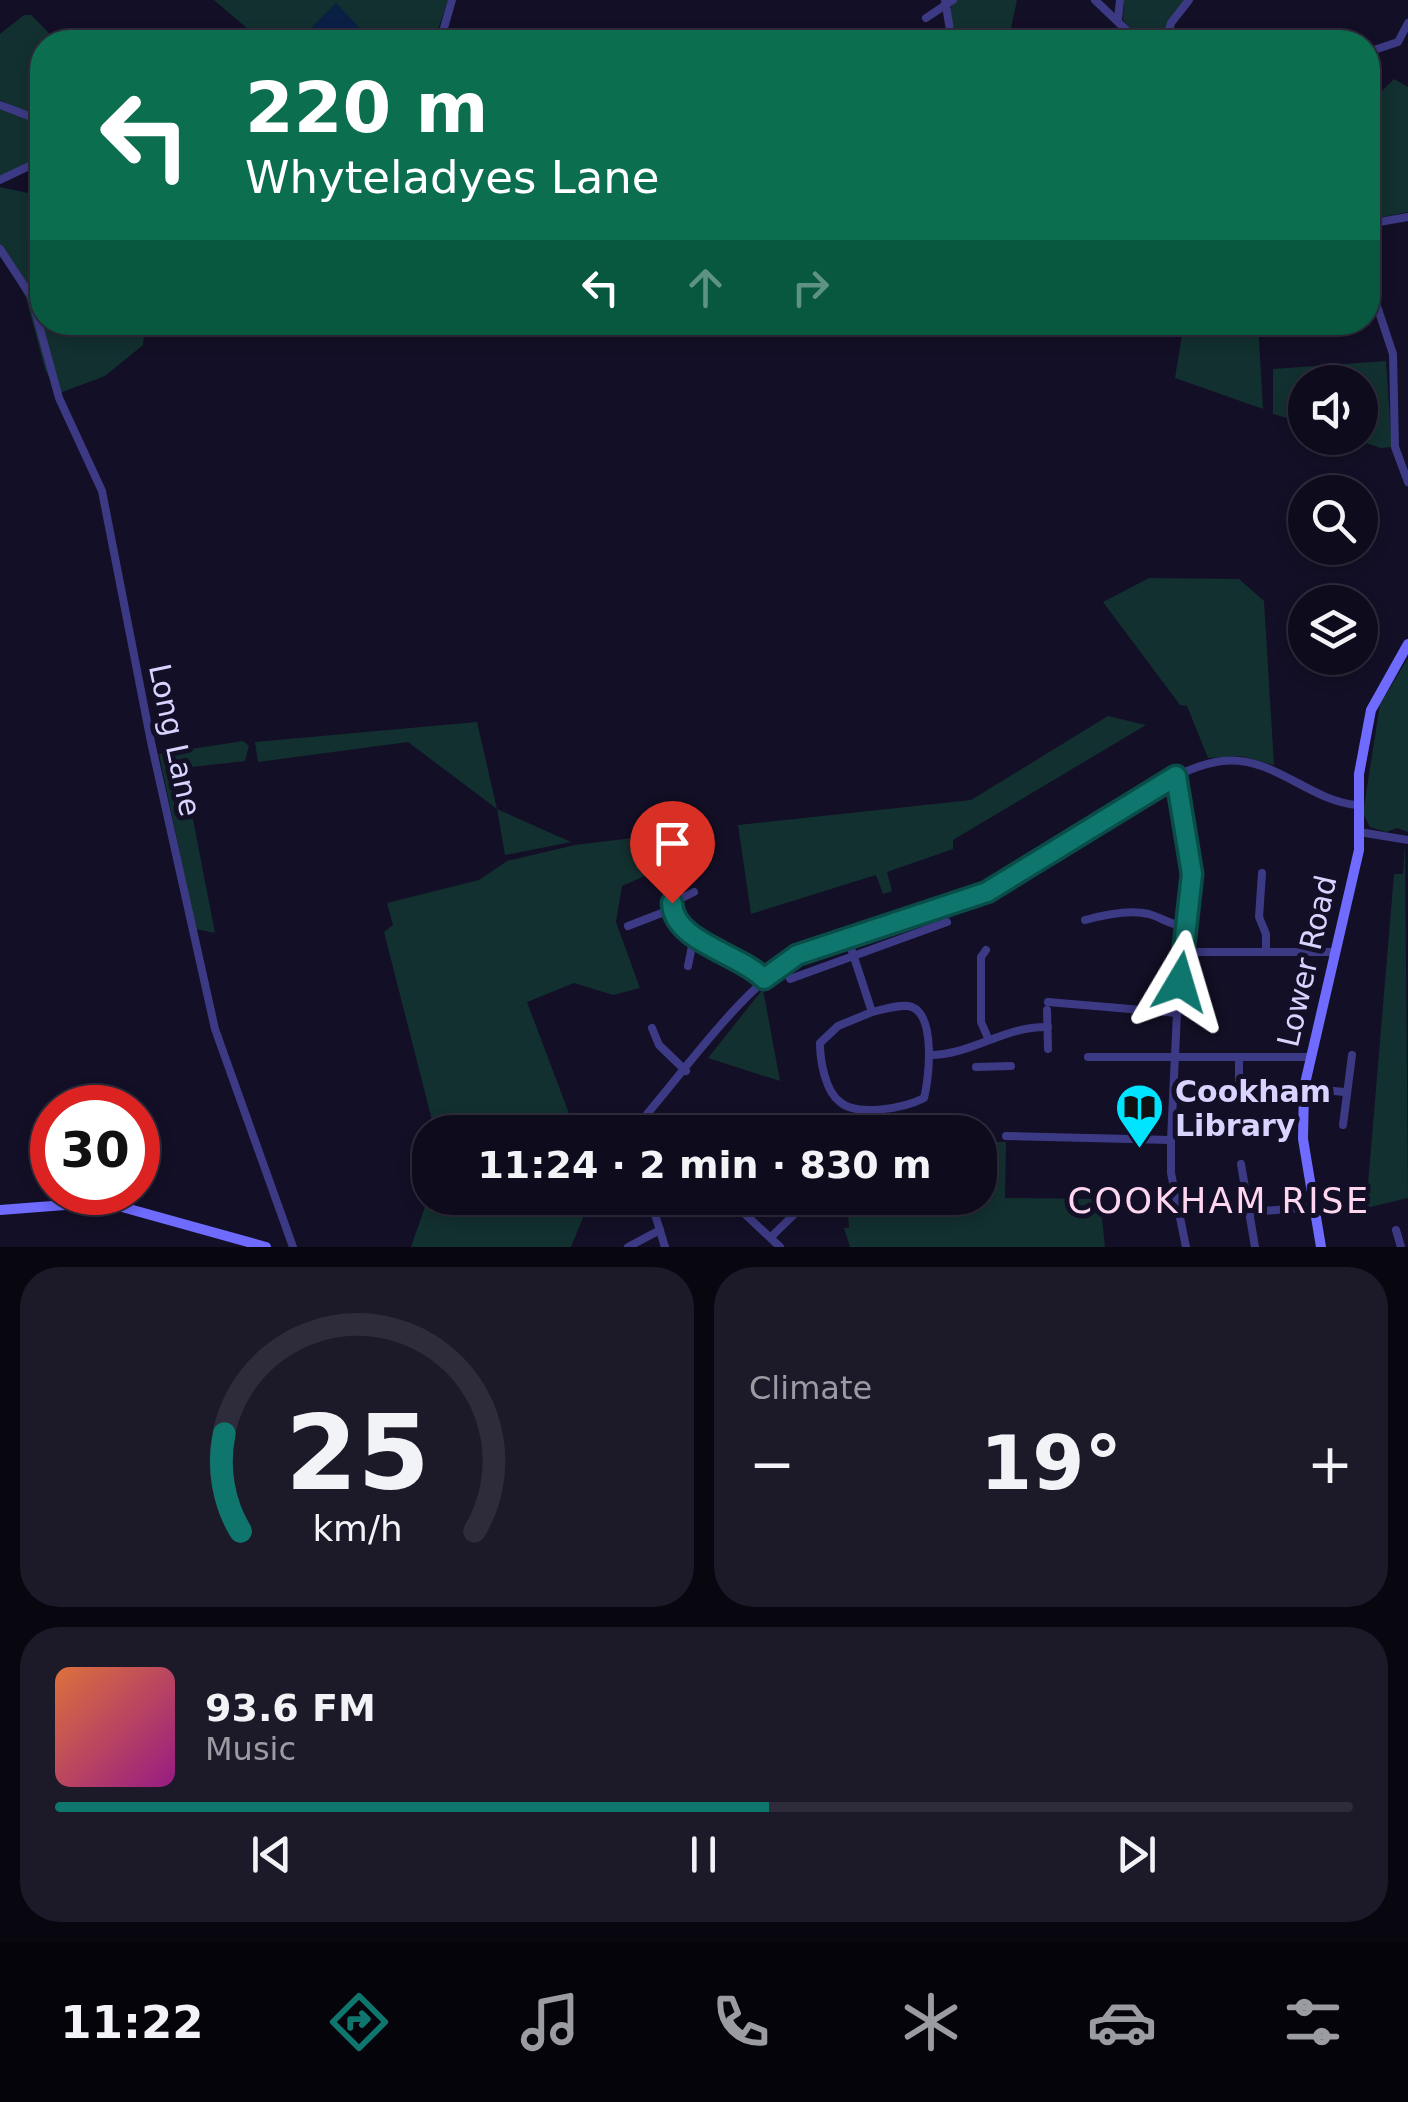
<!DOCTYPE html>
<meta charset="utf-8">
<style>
:root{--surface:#0e0b1c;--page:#1c1929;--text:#f1f3f6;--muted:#9b9ba3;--line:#2e2b3b;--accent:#0f766e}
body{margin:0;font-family:"DejaVu Sans",sans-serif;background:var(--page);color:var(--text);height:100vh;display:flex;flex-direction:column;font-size:38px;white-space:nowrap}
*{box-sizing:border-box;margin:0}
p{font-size:32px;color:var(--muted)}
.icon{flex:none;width:55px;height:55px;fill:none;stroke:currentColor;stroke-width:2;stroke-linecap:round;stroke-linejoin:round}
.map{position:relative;height:1247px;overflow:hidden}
.side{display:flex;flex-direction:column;gap:20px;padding:20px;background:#08060f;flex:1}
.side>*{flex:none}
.banner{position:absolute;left:30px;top:30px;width:1350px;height:305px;border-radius:40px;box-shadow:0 5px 15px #0003,0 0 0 2px var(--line);background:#0b6e4f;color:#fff;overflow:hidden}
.fabs{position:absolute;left:1288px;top:365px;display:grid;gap:20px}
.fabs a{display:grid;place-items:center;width:90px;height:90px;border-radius:50%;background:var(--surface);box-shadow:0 5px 15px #0003,0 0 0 2px var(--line);font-size:50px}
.speed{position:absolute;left:30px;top:1085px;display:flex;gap:20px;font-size:50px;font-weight:700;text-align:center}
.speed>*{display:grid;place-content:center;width:130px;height:130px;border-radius:50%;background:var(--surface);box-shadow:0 5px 15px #0003,0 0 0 2px var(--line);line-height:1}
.speed .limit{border:15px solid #d22;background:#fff;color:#111}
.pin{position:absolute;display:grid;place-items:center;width:85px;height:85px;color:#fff;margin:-102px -42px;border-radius:50% 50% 50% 0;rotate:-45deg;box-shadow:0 0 10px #0007}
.pin .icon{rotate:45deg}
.me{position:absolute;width:110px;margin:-55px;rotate:7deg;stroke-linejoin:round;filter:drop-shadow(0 0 8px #0008)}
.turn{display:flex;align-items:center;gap:35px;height:210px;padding:0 50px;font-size:45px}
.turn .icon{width:130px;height:130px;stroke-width:2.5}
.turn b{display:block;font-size:70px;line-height:85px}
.lanes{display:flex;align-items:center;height:95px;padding:0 50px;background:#0003;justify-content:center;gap:50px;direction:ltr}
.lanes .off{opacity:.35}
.big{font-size:75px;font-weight:700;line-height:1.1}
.side .widget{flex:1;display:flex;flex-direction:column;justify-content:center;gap:15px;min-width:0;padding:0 35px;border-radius:40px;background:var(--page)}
.side .dial{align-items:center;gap:0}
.dial svg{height:260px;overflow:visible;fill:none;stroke:var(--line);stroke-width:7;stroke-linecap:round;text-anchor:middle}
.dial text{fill:var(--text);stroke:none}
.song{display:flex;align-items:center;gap:30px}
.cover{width:120px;height:120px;border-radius:15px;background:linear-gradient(135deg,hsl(20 70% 55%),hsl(310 70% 35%))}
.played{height:10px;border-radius:5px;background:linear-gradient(90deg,var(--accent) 55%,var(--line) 55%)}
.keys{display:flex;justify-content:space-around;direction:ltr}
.heat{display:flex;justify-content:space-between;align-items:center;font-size:55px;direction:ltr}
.side .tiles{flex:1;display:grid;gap:20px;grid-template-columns:1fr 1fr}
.widget:last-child{grid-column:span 2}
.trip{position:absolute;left:412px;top:1115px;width:585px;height:100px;border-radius:40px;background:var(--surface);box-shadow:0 5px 15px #0003,0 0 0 2px var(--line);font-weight:700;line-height:100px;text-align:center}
.tabs{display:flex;height:160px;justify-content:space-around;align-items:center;background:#06040b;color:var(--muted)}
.tabs .icon{width:70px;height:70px}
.tabs .active{color:var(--accent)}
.tabs b{font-size:45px;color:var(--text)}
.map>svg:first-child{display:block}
.green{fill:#12302f}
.water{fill:#0a1f44}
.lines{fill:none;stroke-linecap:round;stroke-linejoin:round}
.street{stroke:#3d3a85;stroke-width:8}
.secondary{stroke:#6f6bff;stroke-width:10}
.route-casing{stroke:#0a4d48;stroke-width:25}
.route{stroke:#0f766e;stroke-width:18}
.labels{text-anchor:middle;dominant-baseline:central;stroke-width:10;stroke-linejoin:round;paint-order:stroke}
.street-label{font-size:30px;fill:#d9d4ff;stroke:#130f26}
.poi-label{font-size:30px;font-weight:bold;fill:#d9d4ff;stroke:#130f26;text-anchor:start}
.quarter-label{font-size:35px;letter-spacing:2.5px;fill:#ffd6f0;stroke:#130f26}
</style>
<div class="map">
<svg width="1408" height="1247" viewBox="0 0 1408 1247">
<rect width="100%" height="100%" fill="#130f26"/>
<g class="green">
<polygon points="214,0 448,0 434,42 263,42"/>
<polygon points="955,0 1017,0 1008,42 957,42 949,11"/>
<polygon points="1124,0 1187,0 1164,42 1143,42 1123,20"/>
<polygon points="24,15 31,15 58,42 42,42 42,119 0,100 0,34"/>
<polygon points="1394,79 1408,87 1408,212 1368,220 1368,84 1372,96 1377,96"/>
<polygon points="0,107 42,123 42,156 0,177"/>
<polygon points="0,187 42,196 42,322 135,323 144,334 143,345 105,376 57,394 45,369 26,298 0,251"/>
<polygon points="1184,323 1258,323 1263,409 1175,378"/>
<polygon points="1386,361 1392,447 1381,448 1350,438 1360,438 1360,382 1305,382 1305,423 1273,414 1273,369"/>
<polygon points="1149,578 1239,579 1264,601 1274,765 1240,756 1208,758 1187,706 1180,705 1103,602"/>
<polygon points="1408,658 1408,832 1397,828 1386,832 1370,827 1363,813 1380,704"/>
<polygon points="1108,716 1146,725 953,840 953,849 887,872 892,891 883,894 876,875 751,914 738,825 971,800"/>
<polygon points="477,722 497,809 571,842 505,855 497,809 408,742 258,762 255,742"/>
<polygon points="243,741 249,746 245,761 183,768 215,933 196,929 159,754"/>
<polygon points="706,829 711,852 662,860 665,867 622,886 616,922 640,988 613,995 574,983 527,1002 576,1132 435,1132 384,932 393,925 387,903 479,880 507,861 575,845"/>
<polygon points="1405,844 1408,1198 1366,1208 1394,874 1403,874"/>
<polygon points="763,989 780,1081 708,1058"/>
<polygon points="980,1142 1006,1142 1005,1198 1100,1199 1105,1247 850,1247 844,1228 849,1228 847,1198 980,1198"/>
<polygon points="430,1192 430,1198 591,1198 571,1247 411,1247"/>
</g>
<polygon class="water" points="336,3 361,29 348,42 318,42 307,32"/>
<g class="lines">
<g class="street">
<polyline points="945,0 952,42"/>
<polyline points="1095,0 1139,42"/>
<polyline points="926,18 953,0"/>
<polyline points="1118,19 1120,0"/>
<polyline points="440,42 452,0"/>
<polyline points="1166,42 1171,23 1189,0"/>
<polyline points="1368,52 1398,42 1408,23"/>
<polyline points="0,105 42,121"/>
<polyline points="0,180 42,160"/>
<polyline points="1368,224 1408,217"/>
<polyline points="0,249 31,296 59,398 102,491 151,742 215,1029 293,1247"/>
<polyline points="1368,279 1393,354 1395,447 1408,482"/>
<polyline points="1176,776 1191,874 1177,1013 1171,1140 1171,1173 1186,1247"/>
<polyline points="1359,832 1408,840"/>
<polyline points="1262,873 1259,917 1266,934 1266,952"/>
<path d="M694 892 672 903C673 942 741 954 764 979"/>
<path d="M1085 920C1103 915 1129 909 1149 914 1162 918 1171 925 1186 927"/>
<polyline points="628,926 672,909"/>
<path d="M847 936 872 1012C883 1010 901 1003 912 1007 936 1017 929 1079 924 1098 905 1108 857 1117 840 1102 825 1091 820 1060 820 1043L838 1026 872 1012"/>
<polyline points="986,950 981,957 981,1022 988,1038"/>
<polyline points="1182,952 1333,952"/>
<polyline points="688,966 694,936"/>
<polyline points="790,979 947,922"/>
<polyline points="1048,1002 1177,1013"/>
<polyline points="1047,1010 1048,1049"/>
<polyline points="652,1028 659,1045 686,1071"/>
<path d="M929 1055C973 1055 1003 1026 1048 1027"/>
<polyline points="1088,1057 1309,1057"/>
<polyline points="976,1067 1011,1066"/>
<polyline points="1304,1088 1344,1092"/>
<polyline points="1239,1096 1239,1059"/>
<polyline points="1219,1097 1255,1097"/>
<polyline points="1343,1125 1352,1055"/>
<path d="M639 1132 647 1114C691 1062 736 998 791 959 844 923 926 922 985 894 1051 861 1156 769 1222 761 1273 755 1309 801 1357 805"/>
<polyline points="1006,1136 1171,1140"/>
<polyline points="1241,1164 1255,1247"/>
<polyline points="650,1198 665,1247"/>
<polyline points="728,1198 780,1247"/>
<polyline points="1250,1212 1313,1207"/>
<polyline points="749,1216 768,1198"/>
<polyline points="1396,1230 1401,1247"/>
<polyline points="771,1237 811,1198"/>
<polyline points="628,1247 660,1230"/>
</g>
<g class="secondary">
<polyline points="0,1210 104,1202 266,1247"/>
<polyline points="1321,1247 1303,1139 1304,1088 1359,850 1359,774 1371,710 1408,644"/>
</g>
</g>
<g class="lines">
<defs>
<path id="route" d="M672 903C673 942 741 954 764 979L797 955 987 892 1176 776 1192 874 1180 982"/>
</defs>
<use href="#route" class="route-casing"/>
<use href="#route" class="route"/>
</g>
<defs>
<symbol id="library-pin" viewBox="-11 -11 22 30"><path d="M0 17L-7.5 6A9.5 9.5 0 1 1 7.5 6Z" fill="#00e5ff" stroke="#130f26"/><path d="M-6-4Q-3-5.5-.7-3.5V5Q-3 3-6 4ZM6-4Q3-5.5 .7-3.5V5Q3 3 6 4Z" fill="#111"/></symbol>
</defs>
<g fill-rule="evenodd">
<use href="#library-pin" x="1112" y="1080" width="55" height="75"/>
</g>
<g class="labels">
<g class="street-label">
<text transform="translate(175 740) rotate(78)">Long Lane</text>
<text transform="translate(1307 961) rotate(-77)">Lower Road</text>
</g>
<g class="poi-label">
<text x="1175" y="1091">Cookham<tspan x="1175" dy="34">Library</tspan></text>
</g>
<g class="quarter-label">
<text x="1219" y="1201">COOKHAM RISE</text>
</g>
</g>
</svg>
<div class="fabs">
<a><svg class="icon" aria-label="sound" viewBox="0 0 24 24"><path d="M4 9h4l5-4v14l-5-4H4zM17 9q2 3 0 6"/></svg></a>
<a><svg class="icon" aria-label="search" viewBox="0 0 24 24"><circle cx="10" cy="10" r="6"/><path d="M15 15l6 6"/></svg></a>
<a><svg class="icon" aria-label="layers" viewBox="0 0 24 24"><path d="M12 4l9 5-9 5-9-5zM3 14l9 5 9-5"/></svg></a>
</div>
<div class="speed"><div class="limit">30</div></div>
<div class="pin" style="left:672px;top:903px;background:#d93025"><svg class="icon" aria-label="arrive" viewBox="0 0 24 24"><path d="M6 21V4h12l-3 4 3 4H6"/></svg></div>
<svg class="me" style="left:1180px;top:982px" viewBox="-20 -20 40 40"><path d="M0-17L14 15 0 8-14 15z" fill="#0f766e" stroke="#fff" stroke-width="4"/></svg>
<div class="trip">11:24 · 2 min · 830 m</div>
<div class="banner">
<div class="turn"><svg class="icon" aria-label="left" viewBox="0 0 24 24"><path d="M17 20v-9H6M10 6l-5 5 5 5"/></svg><div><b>220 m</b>Whyteladyes Lane</div></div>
<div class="lanes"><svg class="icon" aria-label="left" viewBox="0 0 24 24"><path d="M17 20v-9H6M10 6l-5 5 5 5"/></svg><svg class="icon off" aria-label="ahead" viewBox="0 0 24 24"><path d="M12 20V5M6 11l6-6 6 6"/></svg><svg class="icon off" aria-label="right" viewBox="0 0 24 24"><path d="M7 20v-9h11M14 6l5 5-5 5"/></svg></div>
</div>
</div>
<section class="side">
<div class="tiles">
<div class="widget dial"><svg viewBox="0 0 100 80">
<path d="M14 69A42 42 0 1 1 86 69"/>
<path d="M14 69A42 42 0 0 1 9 39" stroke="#0f766e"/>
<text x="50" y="56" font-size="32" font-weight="700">25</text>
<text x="50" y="72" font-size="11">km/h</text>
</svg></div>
<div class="widget"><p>Climate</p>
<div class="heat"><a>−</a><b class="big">19°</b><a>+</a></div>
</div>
<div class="widget">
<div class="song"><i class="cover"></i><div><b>93.6 FM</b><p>Music</p></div></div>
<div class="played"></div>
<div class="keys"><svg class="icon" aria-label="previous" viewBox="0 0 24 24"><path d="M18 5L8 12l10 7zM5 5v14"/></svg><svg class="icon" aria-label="pause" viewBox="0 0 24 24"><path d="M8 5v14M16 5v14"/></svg><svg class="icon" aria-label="next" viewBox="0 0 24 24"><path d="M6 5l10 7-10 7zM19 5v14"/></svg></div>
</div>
</div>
</section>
<nav class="tabs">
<b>11:22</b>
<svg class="icon active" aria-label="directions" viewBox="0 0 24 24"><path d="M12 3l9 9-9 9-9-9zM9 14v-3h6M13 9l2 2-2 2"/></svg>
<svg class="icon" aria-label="music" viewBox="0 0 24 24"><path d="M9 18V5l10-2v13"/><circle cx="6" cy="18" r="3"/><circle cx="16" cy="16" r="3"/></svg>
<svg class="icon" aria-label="phone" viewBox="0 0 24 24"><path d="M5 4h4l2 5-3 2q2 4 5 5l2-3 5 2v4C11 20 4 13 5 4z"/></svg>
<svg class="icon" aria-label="climate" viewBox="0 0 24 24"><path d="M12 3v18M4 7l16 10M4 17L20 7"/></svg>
<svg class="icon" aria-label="car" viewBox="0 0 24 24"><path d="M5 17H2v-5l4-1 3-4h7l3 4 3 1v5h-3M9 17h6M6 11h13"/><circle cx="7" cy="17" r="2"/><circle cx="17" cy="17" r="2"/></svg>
<svg class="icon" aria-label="filters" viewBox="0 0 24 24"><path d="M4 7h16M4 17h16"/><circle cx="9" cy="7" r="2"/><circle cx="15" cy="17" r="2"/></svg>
</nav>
